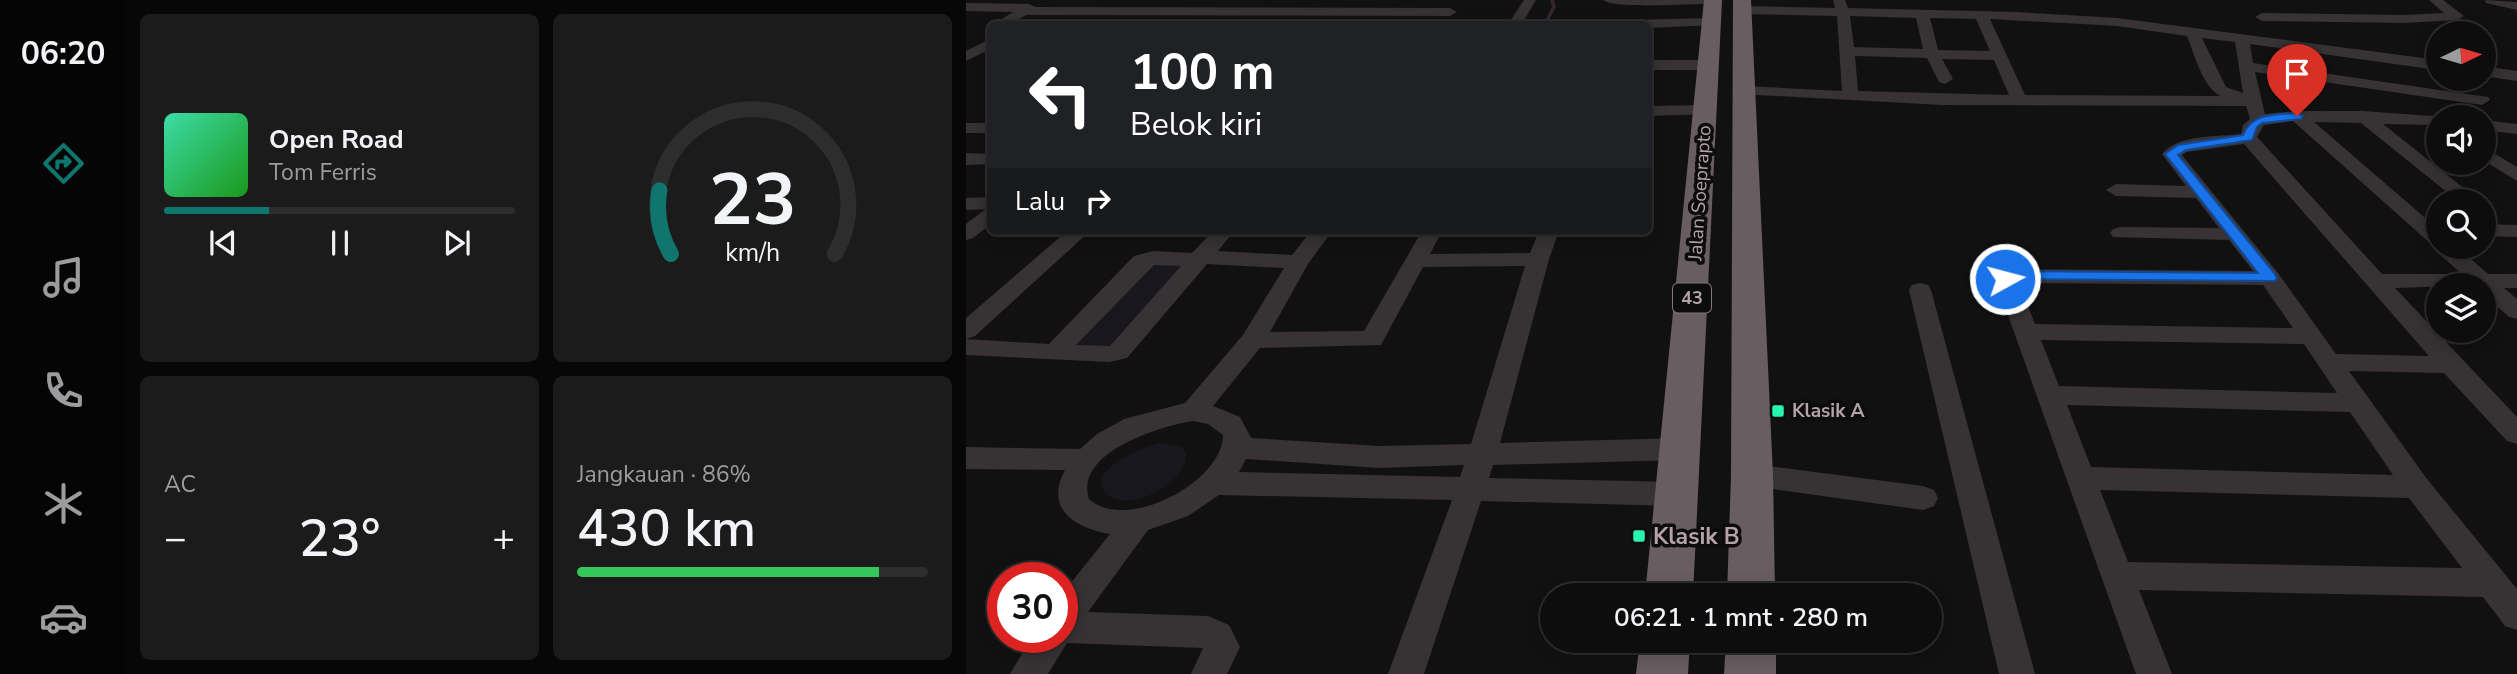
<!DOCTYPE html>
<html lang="id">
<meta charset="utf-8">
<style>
:root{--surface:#0e0d0d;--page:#1c1b1b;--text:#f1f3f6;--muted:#9b9c9d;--line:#2e2d2e;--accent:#0f766e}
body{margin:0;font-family:"Nunito Sans",sans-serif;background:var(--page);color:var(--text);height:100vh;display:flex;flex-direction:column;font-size:26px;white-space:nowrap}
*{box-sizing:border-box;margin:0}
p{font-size:23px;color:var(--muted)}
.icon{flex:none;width:38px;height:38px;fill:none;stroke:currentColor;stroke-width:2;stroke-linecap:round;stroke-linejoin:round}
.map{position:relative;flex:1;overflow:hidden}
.side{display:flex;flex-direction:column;gap:14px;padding:14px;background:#080707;width:840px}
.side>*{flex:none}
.banner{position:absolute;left:21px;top:21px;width:665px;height:214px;border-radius:10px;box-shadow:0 4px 18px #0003,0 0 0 2px var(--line);background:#202124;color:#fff;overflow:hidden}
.needle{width:46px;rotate:85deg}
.fabs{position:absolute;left:1460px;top:21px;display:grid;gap:14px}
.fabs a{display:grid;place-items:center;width:70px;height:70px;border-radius:50%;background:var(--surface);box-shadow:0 4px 18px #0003,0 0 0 2px var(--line);font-size:35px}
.speed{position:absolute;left:21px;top:562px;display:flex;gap:14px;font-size:35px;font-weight:700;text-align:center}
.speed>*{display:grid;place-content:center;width:91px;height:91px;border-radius:50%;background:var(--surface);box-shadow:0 4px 18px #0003,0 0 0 2px var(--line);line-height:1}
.speed .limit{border:10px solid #d22;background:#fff;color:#111}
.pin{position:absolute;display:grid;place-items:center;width:60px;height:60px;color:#fff;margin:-72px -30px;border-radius:50% 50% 50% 0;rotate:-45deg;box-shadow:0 0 7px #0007}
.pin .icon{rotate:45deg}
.me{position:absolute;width:77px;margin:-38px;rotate:83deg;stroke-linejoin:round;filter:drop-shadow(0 0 5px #0008)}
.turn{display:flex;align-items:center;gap:24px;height:147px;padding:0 28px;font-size:32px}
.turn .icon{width:91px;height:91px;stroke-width:2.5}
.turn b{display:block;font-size:49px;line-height:60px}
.then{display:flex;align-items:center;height:66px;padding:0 28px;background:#0003;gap:14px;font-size:26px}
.big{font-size:52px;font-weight:600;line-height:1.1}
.side .card{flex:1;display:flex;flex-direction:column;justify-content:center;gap:10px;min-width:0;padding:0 24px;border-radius:10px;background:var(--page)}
.side .dial{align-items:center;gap:0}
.dial svg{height:182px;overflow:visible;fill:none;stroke:var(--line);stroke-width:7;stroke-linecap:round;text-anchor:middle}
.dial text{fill:var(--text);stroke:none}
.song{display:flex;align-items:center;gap:21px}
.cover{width:84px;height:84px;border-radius:10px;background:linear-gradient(135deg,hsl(160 70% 55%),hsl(120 70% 35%))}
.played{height:7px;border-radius:4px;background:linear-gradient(90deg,var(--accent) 30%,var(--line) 30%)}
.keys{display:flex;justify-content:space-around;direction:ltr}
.heat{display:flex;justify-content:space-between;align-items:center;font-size:38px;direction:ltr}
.charge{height:10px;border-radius:5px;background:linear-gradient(90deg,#34c759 86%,var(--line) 0)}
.side .tiles{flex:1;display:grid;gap:14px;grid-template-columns:repeat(2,1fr)}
.trip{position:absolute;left:574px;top:583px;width:402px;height:70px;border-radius:35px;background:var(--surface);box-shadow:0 4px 18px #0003,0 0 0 2px var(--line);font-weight:600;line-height:70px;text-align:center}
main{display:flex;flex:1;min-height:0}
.dock{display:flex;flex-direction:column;width:126px;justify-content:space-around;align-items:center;background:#060505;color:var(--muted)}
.dock .icon{width:49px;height:49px}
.dock .selected{color:var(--accent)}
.dock b{font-size:32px;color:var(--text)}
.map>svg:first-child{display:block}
.green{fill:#18171d}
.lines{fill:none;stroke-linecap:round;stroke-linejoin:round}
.stream{stroke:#36272f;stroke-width:3.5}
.minor{fill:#373233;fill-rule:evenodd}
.highway{fill:#685e61;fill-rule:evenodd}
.route{fill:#1a73e8;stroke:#114b97;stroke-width:2}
.poi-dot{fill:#27f5af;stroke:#0d0c0c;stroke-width:2.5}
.labels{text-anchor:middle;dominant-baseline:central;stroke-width:7;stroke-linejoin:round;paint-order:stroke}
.shield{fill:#0d0c0c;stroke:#817578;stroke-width:2}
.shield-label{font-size:18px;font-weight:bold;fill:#b3a2a7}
.street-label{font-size:19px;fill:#b3a2a7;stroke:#0d0c0c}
.poi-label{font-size:19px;font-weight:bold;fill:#b3a2a7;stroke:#0d0c0c;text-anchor:start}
.near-poi-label{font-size:23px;font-weight:bold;fill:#b3a2a7;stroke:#0d0c0c;text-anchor:start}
</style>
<main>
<nav class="dock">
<b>06:20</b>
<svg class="icon selected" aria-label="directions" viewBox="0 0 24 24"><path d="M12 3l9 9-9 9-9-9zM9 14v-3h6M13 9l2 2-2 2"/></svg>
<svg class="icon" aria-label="music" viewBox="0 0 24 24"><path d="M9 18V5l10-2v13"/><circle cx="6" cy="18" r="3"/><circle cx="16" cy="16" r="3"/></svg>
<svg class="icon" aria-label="phone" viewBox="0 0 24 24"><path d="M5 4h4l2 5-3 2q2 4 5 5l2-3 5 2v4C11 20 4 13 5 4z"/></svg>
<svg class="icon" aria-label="climate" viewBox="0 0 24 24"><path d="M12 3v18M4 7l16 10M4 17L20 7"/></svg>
<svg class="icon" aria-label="car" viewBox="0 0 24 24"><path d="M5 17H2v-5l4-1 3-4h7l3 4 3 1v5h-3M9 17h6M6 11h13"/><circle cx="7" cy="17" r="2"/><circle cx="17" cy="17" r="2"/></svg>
</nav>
<section class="side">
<div class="tiles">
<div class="card">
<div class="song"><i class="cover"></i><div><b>Open Road</b><p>Tom Ferris</p></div></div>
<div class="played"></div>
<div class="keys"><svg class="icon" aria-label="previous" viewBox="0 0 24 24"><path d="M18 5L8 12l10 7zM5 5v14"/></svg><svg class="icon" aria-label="pause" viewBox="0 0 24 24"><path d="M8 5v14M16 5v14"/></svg><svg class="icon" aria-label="next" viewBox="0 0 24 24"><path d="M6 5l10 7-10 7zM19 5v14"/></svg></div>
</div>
<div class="card dial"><svg viewBox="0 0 100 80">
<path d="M14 69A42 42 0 1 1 86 69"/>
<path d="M14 69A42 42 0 0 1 9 41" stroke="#0f766e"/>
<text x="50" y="56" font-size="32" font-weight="700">23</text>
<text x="50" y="72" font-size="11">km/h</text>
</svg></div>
<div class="card"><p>AC</p>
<div class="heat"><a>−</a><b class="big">23°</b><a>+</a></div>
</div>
<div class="card"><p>Jangkauan · 86%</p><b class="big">430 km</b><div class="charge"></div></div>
</div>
</section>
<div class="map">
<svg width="1551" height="674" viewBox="0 0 1551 674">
<rect width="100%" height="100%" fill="#121111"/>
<g class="green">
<polygon points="179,260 230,260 152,351 90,352"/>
<path d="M193 443 215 446 220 453C223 482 164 514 142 495 115 472 178 446 193 443Z"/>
</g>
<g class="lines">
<polyline class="stream" points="579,24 588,7 586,0"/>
<g class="minor">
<polygon points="558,0 570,0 556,24 542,24"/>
<path d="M637 0H744L738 4C719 4 647 9 637 0Z"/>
<path d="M867 0H879L882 8 1051 12 1151 18 1472 60V70L1284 44 1287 63 1522 97 1524 100 1516 105 1289 72 1299 114 1331 111H1397L1479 117H1472V125L1417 124 1514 201H1492L1395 123 1348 122 1472 229V247H1491L1522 274H1551V288H1538L1551 299V319L1543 317 1517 294V285L1429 288 1551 417V444L1541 441 1478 373 1383 371 1461 479 1551 589V630L1539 626 1517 597 1173 590 1206 674H1170L1028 276 1031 271 1039 269 1287 271 1263 240 1147 237 1144 233 1147 229 1154 227 1253 228 1230 198 1150 196 1140 190 1150 184 1220 186 1196 154C1212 134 1251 137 1275 134L1277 125 1284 119 1280 106 976 105 773 94 771 91 779 86 876 91 871 16 776 14 769 10 776 6 869 8ZM884 16 950 18 957 49 888 47ZM964 18 1010 19 1024 51 972 50ZM1024 19 1151 26 1221 36C1228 53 1237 89 1255 96L1059 95ZM1236 38 1269 42 1277 93 1260 87ZM889 56 961 58 973 82 979 84 987 79 976 59 1028 60 1043 95 892 91ZM1327 121 1465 244 1469 246 1471 252 1496 274H1416L1291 137 1298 125ZM1278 144 1463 356 1370 354 1312 273 1216 155 1221 152ZM1053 283 1297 285 1327 328 1069 324ZM1075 340 1338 344 1371 393 1093 386ZM1101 405 1384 412 1427 475 1125 467ZM1134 490 1443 498 1496 568 1162 562Z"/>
<polygon points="1463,0 1477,0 1498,16 1491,20 1438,23 1296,21 1289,17 1296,13 1438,15 1478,13"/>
<polygon points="1519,0 1551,2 1551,10 1520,3"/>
<polygon points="0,3 63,4 69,7 484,8 491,12 484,16 60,15 44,24 28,24 47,12 0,11"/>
<polygon points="746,18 753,22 751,25 682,28 682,24 659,24 666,20"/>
<polygon points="24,39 24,49 0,61 0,51"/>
<polygon points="682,60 743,60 751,65 743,70 682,70"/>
<polygon points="1517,66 1551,71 1551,81 1517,76"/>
<polygon points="740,105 746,106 748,110 746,114 682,116 682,106"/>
<polygon points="1517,120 1551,124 1551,134 1517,130"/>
<rect x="0" y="123" width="24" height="10"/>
<polygon points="1517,147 1551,167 1551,181 1517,160"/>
<polygon points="0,153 24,154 24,164 0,165"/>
<polygon points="24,197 24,225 7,238 0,240 0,224 17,211 24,209 0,210 0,198"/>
<polygon points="1517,224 1551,225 1551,237 1517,236"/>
<polygon points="101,231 124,231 9,336 0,339 0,318"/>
<path d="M247 231H268L252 251 326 255 345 231H366L342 264 304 332 398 331 456 231H476L464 254 564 253 573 231H593L583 259 534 443 714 438 724 442 728 449 724 456 714 460 527 465 523 478 711 482 722 486 726 494 722 502 711 506 515 501 458 674H422L486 500 253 495 222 516 182 530 122 612 242 616 263 625 274 647 261 674H225L237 648 101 643 82 674H44L66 637H96V594L144 534C109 528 78 509 99 470L0 469V447L114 449 131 434 158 419 219 403 277 335 318 268 241 264 161 358 143 362 0 355V339L83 344 168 256 187 251 226 253ZM188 265 215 266 144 346 110 345ZM559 266 505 444 413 446 285 438 274 417 247 406 294 348 415 345 457 267ZM227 421 242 424 257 435C257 482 160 533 123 499 108 452 195 426 227 421ZM280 459 413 468 498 465 494 477 273 472Z"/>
<polygon points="954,283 962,285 965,290 1069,674 1033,674 943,290 946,285"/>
<polygon points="786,464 957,486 968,490 972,498 968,506 957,510 786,486 776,483 771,475 776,467"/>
</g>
<g class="highway">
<polygon points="738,0 756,0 727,595 679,595"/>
<polygon points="767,0 785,0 807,475 809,595 761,595 765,475"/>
<polygon points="674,640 724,640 722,674 670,674"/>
<polygon points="760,640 810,640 810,674 758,674"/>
</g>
</g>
<path class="route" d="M1331 113 1337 116 1335 119 1296 123 1291 127 1286 140 1220 150 1212 155 1309 274 1311 278 1309 281 1046 279 1039 283 1032 279 1034 273 1044 271 1292 273 1199 154 1212 145 1277 135C1286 112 1310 115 1331 113Z"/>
<g class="poi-dot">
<rect x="805" y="404" width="14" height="14" rx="3.5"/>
<rect x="666" y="529" width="14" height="14" rx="3.5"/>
</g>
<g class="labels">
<rect class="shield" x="707" y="283.5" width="38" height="29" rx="5"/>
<g class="shield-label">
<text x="726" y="298">43</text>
</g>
<g class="street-label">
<text transform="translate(734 193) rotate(-86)">Jalan Soeprapto</text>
</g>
<g class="poi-label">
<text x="826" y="411">Klasik A</text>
</g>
<g class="near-poi-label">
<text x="687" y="536">Klasik B</text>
</g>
</g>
</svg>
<div class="fabs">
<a><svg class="needle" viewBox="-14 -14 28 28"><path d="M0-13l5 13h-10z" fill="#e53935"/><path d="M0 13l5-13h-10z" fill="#9b9c9d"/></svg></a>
<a><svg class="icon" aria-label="sound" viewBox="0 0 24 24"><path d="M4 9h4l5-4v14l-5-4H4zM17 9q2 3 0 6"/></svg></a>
<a><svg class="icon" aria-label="search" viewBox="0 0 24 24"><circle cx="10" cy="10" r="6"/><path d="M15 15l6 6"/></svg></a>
<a><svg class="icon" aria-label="layers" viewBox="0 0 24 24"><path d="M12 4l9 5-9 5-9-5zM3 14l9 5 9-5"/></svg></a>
</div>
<div class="speed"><div class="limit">30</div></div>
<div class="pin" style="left:1331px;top:116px;background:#d93025"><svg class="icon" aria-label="arrive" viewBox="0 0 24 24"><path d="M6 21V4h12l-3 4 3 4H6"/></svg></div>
<svg class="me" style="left:1039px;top:279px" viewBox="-20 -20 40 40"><circle r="17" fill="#1a73e8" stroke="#fff" stroke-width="3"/><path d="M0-11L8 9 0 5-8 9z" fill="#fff"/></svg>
<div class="trip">06:21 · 1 mnt · 280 m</div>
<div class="banner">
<div class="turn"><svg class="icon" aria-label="left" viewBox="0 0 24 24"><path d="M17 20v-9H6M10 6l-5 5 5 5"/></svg><div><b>100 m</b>Belok kiri</div></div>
<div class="then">Lalu<svg class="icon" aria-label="right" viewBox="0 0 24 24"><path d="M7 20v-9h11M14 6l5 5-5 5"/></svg></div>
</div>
</div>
</main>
